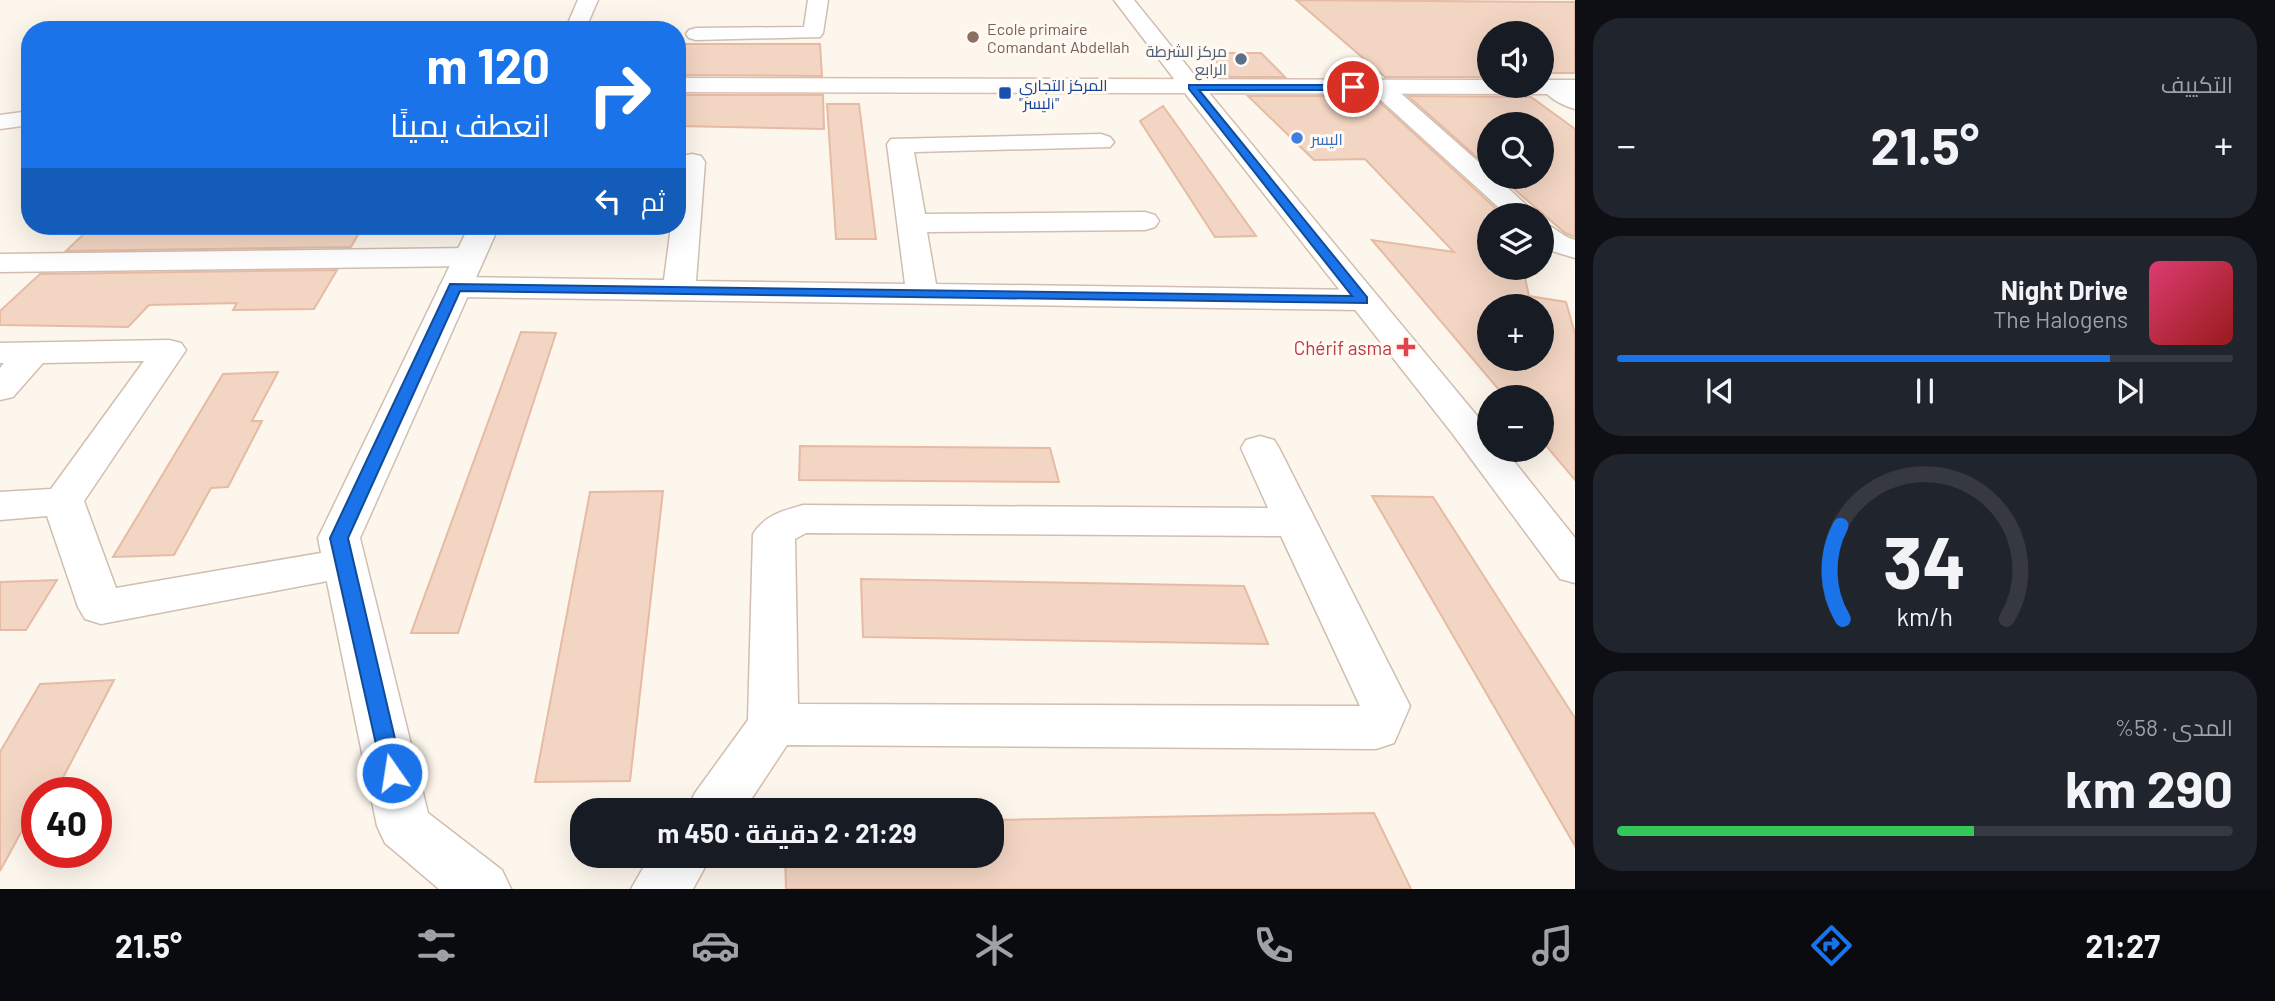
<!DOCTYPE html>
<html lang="ar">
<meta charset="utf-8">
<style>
:root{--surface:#171b24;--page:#20242c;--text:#f1f3f6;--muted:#9ea1a6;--line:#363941;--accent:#1a73e8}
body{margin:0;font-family:Barlow,Cairo,sans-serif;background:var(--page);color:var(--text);direction:rtl;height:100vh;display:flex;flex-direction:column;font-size:26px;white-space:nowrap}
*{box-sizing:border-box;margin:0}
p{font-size:23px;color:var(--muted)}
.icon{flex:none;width:38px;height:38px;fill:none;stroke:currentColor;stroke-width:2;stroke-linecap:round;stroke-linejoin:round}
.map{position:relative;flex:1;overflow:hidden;direction:ltr}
.side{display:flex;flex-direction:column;gap:18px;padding:18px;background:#0d0f14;width:700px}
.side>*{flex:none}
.banner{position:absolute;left:21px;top:21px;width:665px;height:214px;border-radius:28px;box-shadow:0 7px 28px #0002;direction:rtl;background:#1a73e8;color:#fff;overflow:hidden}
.tools{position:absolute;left:1477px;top:21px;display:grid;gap:14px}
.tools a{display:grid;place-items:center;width:77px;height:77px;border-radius:50%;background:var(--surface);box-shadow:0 7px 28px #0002;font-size:35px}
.speed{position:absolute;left:21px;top:777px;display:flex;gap:14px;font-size:35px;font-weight:700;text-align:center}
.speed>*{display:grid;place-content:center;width:91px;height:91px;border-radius:50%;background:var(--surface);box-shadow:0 7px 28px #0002;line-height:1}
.speed .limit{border:10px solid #d22;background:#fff;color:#111}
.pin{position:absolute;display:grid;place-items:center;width:60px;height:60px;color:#fff;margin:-30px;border:4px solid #fff;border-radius:50%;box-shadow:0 2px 7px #0007}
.me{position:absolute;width:77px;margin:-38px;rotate:347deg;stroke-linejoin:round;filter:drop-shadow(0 0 5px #0008)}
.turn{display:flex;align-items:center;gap:24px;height:147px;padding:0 21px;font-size:32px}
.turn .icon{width:91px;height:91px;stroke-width:2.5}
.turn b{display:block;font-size:49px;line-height:60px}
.then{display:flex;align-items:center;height:66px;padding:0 21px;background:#0003;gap:14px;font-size:26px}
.big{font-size:52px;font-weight:700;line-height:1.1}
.side .widget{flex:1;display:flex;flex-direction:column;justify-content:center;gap:10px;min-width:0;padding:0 24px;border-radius:28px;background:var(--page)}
.side .dial{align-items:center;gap:0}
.dial svg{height:182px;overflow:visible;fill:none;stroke:var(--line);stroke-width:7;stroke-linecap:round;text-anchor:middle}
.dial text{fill:var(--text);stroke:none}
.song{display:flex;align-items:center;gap:21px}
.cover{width:84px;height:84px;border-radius:10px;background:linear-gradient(135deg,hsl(340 70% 55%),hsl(0 70% 35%))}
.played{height:7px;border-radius:4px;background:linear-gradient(90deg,var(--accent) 80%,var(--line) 80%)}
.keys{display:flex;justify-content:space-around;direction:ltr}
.heat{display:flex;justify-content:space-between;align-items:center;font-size:38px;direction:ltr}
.charge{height:10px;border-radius:5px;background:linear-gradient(90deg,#34c759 58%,var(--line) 0)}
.trip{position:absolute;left:570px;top:798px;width:434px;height:70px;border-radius:28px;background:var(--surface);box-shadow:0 7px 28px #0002;font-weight:700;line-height:70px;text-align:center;direction:rtl}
.menu{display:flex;height:112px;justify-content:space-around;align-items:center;background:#090b0e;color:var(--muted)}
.menu .icon{width:49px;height:49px}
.menu .current{color:var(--accent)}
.menu b{font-size:32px;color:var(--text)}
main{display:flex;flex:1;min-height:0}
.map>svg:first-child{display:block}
.building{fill:#f3d5c3;stroke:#e6bba3;stroke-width:2;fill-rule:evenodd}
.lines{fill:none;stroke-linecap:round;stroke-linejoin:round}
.minor-casing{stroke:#d1beb0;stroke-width:3}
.tertiary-casing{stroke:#d1beb0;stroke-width:3}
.secondary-casing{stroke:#d6c0b0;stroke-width:3}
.minor{fill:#fff;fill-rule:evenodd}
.tertiary{fill:#fff;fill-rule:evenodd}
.secondary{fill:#fff;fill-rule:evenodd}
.route{fill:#1a73e8;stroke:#114b97;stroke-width:2}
.education-dot{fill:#8d6e63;stroke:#fffaf3;stroke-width:2.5}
.service-dot{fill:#5c6f8a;stroke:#fffaf3;stroke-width:2.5}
.transit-dot{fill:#1a4fb4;stroke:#fffaf3;stroke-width:2.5}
.shop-dot{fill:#3f7fe0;stroke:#fffaf3;stroke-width:2.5}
.health-dot{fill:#e0444e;stroke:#fffaf3;stroke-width:2.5}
.labels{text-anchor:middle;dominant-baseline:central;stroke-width:6;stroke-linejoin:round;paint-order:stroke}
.far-education-label{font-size:16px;fill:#785e54;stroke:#fffaf3;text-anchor:start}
.far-service-label{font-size:16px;fill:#4e5e75;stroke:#fffaf3;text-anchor:end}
.far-transit-label{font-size:16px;fill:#164399;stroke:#fffaf3;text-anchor:start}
.far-shop-label{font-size:16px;fill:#366cbe;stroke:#fffaf3;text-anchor:start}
.health-label{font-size:19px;fill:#be3a42;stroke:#fffaf3;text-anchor:end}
</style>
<main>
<section class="side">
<div class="widget"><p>التكييف</p>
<div class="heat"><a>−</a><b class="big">21.5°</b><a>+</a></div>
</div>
<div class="widget">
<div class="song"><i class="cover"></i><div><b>Night Drive</b><p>The Halogens</p></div></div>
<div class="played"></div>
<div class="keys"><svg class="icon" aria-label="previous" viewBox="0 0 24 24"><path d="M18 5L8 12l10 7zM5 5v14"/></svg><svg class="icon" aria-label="pause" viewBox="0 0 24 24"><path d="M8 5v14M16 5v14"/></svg><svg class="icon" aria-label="next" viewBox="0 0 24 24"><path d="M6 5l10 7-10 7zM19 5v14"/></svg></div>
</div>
<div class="widget dial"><svg viewBox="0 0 100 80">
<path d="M14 69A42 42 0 1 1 86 69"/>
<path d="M14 69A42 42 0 0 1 13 28" stroke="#1a73e8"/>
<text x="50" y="56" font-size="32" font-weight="700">34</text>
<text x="50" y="72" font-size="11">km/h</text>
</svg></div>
<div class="widget"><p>المدى · 58%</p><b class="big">290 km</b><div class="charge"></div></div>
</section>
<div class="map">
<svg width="1575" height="889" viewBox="0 0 1575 889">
<rect width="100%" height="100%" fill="#fdf6ec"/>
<g class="building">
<polygon points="1296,0 1575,2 1575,73 1542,73 1542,33 1489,33 1489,77 1385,77"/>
<polygon points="677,44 820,44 822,76 677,75"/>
<polygon points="1209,53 1261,53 1285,77 1230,77"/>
<polygon points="677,95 823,95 824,129 677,126"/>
<path d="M1248 96H1373L1503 215H1489V268H1523L1529 296 1566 302 1575 334V480L1542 441V397H1505L1372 240 1454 252 1365 159 1314 160ZM1489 306H1542V359H1489Z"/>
<polygon points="1408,96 1531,97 1575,129 1575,237 1565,233 1500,177 1542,177 1542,124 1489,124 1489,168"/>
<polygon points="827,104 859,104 876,239 836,239"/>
<polygon points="1163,106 1256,236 1215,237 1140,121"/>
<polygon points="363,226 351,247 66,251 89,229"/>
<polygon points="337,270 314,309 233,310 237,303 149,305 128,327 0,325 0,311 40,274"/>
<polygon points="521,332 556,333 458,633 411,633"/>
<polygon points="278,372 252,421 262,421 228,487 211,488 174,555 113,557 223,374"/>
<polygon points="800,446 1050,448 1059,482 799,480"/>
<polygon points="663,491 630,781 535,782 590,492"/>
<polygon points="1372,496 1433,497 1575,718 1575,846"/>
<polygon points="861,579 1244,586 1268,644 863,637"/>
<polygon points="57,580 26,630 0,630 0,582"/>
<polygon points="114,680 55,793 37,793 37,803 0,871 0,752 40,684"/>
<polygon points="1374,813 1411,889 786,889 785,856 992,856 992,820"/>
</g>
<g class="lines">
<defs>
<g id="minor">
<polygon points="578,0 598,0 585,30 565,30"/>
<polygon points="808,0 828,0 823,33 820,37 696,40 689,38 686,34 689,30 696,28 804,27"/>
<polygon points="1114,0 1134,0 1200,82 1204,87 1200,92 1184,92"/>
<polygon points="1380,80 1388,82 1489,171 1489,177 1496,177 1537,215 1507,215 1372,92 1368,87 1372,82"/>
<path d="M1552 80 1575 92V109C1563 106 1545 96 1541 86Z"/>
<polygon points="1101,134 1110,137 1114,142 1110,147 914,152 925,214 1145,212 1155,215 1159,221 1155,227 1145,230 927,232 936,284 1363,290 1374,293 1379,300 1374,307 1363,310 455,297 444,294 439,287 444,280 455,277 664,280 671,226 677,226 679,162 683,156 692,154 701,156 705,162 696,281 905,284 887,144 891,139"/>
<path d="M1542 223C1555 226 1562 237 1575 240V258L1542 248Z"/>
<polygon points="469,248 480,251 484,257 480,263 469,266 0,272 0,254"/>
<polygon points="169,340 181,343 186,350 84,501 116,588 344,549 359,553 366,564 359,575 101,624 85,619 78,607 47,516 0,520 0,492 51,489 144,361 43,363 13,397 0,400 0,368 4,363 0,363 0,343"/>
<path d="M1260 436 1274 440 1279 448 1410 706 1394 743 1376 749 787 745 744 810H687L695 793 748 720 753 534C765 515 782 511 803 505L1268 508 1241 448 1246 440ZM806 533 1281 536 1360 706 798 704 795 539Z"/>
<polygon points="650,856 711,856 693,889 631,889"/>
</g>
<g id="tertiary">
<polygon points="1192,80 1200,82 1478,417 1489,431 1489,450 1505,450 1575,538 1575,583 1560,579 1452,433 1184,92 1180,87 1184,82"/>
<polygon points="469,226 499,226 360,538 428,813 502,870 511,889 439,889 385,843 377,826 318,538"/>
</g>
<g id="secondary">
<polygon points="677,78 1489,80 1489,86 1542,86 1542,80 1575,80 1575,94 677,92"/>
<polygon points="30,111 30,125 0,129 0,115"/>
</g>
</defs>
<use href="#minor" class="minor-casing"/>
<use href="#tertiary" class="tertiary-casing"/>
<use href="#secondary" class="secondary-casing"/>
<use href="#minor" class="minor"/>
<use href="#tertiary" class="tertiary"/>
<use href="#secondary" class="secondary"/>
</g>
<polygon class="route" points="1189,85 1356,85 1358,87 1353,90 1199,90 1367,297 1367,303 460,291 348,538 403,773 400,780 392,783 384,780 330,538 450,284 1352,296 1189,89"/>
<circle class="education-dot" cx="973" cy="37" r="7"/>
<circle class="service-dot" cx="1241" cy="59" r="7"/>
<rect class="transit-dot" x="998" y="86" width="14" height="14" rx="3.5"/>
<circle class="shop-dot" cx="1297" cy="138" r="7"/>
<path class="health-dot" d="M1402.5 336.5h7v7h7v7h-7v7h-7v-7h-7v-7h7z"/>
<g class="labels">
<g class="far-education-label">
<text x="987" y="28">Ecole primaire<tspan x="987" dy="18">Comandant Abdellah</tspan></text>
</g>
<g class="far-service-label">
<text x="1227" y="50">مركز الشرطة<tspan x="1227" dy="18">الرابع</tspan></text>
</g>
<g class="far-transit-label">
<text x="1019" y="84">المركز التجاري<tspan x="1019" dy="18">"اليسر"</tspan></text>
</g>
<g class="far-shop-label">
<text x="1311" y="138">اليسر</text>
</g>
<g class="health-label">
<text x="1392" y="347">Chérif asma</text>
</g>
</g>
</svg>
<div class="tools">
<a><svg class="icon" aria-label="sound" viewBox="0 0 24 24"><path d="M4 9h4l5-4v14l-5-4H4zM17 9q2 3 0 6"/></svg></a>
<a><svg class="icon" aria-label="search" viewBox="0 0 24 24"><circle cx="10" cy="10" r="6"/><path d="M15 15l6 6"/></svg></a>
<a><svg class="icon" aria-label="layers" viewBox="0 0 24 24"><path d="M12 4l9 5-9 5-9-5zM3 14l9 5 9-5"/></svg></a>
<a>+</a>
<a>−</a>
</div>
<div class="speed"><div class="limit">40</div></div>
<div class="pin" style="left:1353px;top:87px;background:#d93025"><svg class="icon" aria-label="arrive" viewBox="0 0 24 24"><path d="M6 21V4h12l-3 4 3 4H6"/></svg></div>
<svg class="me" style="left:392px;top:773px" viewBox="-20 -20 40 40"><circle r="17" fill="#1a73e8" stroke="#fff" stroke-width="3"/><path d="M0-11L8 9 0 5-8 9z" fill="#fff"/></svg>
<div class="trip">21:29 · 2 دقيقة · 450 m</div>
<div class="banner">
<div class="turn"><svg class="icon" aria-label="right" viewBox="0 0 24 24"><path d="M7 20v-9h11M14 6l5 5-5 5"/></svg><div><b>120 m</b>انعطف يمينًا</div></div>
<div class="then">ثم<svg class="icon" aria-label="left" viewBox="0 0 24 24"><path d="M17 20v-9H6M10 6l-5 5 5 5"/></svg></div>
</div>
</div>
</main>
<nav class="menu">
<b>21:27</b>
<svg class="icon current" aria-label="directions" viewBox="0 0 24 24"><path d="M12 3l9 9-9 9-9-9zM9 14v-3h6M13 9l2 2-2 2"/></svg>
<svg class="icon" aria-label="music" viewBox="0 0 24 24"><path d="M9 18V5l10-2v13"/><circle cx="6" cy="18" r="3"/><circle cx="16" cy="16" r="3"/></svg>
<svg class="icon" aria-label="phone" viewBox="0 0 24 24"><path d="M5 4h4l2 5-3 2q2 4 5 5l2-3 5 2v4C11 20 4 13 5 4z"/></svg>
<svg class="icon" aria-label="climate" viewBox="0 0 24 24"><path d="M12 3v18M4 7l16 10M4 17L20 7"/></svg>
<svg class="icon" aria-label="car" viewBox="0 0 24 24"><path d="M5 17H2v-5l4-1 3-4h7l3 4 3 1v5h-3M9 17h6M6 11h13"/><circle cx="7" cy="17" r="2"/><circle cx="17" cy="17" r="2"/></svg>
<svg class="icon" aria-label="filters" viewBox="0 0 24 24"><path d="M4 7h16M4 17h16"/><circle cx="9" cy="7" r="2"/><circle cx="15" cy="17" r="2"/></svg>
<b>21.5°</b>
</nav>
